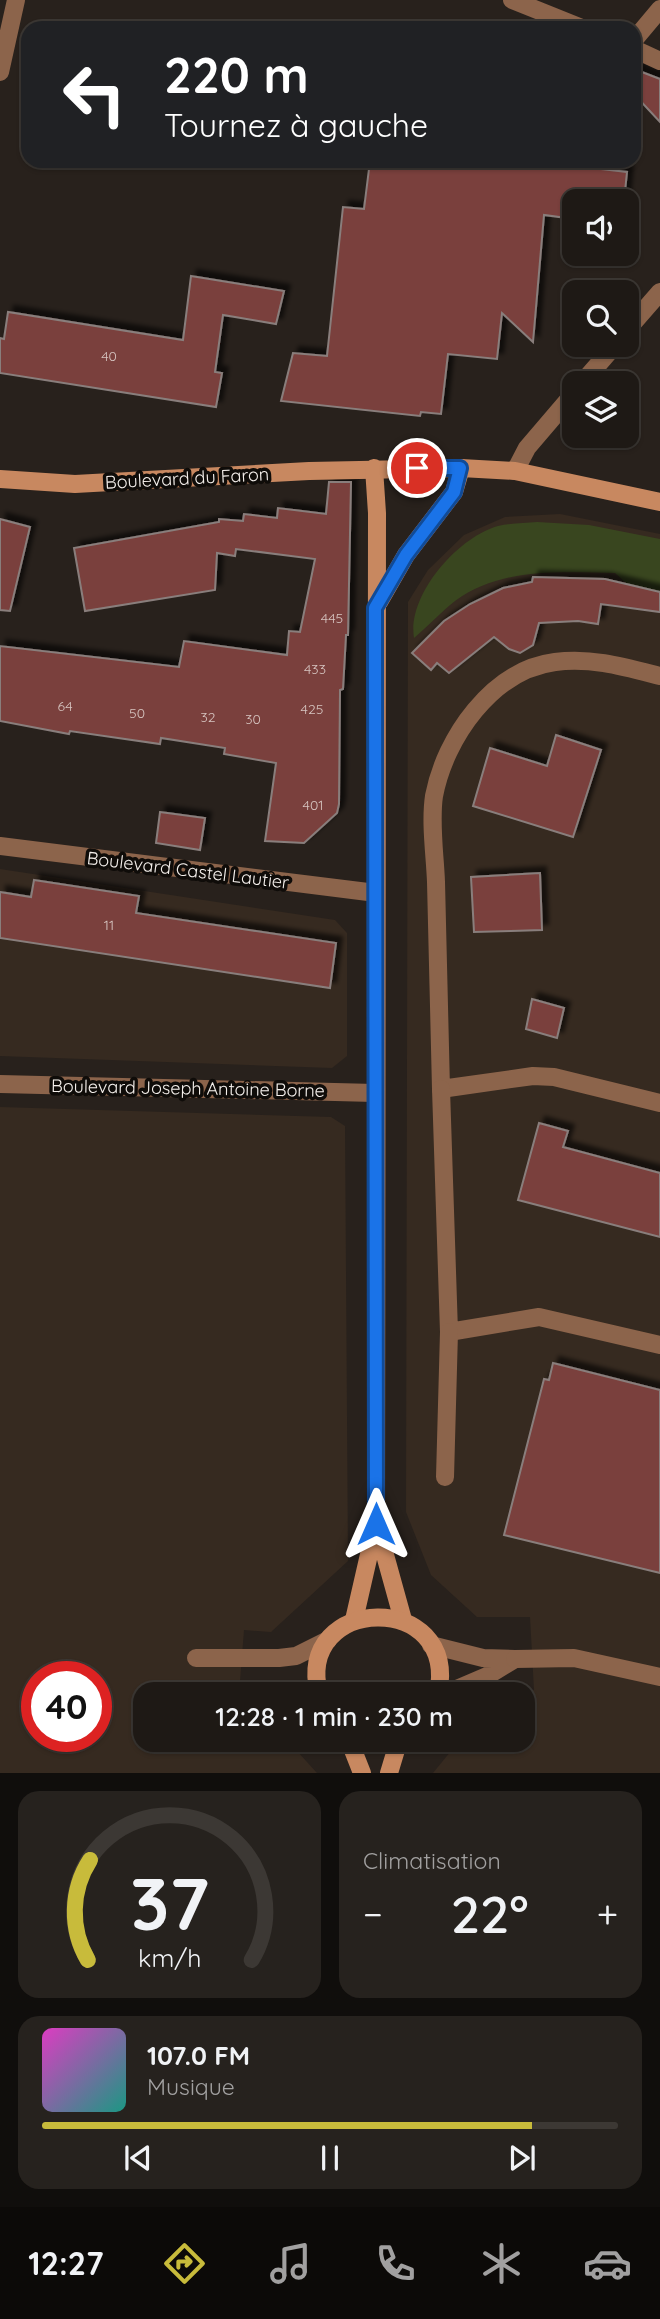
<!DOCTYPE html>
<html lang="fr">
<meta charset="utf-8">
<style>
:root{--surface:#1e1915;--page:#26221e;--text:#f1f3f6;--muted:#a1a0a0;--line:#3c3834;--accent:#c8bb3b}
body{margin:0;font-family:Quicksand,sans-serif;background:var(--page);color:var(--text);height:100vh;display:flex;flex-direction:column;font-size:26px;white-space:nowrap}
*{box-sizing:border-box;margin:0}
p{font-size:23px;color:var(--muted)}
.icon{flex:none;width:38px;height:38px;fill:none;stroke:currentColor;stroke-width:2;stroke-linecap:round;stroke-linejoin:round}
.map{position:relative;height:1773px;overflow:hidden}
.sheet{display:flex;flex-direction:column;gap:18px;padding:18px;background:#100e0c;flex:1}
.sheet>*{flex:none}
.top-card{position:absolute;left:21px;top:21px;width:620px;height:147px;border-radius:21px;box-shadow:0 2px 5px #0004,0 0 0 2px var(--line);background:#202124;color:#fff;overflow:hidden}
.tools{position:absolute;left:562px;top:189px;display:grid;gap:14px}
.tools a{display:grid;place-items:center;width:77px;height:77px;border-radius:14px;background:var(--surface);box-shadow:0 2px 5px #0004,0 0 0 2px var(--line);font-size:35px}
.speed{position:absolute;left:21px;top:1661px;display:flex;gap:14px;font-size:35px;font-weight:700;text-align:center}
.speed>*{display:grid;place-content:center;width:91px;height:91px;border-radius:50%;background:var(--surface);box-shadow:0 2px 5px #0004,0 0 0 2px var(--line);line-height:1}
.speed .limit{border:10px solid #d22;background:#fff;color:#111}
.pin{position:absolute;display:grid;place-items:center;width:60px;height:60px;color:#fff;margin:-30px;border:4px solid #fff;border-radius:50%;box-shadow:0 2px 7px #0007}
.me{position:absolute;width:77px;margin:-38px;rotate:0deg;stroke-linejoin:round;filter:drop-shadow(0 0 5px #0008)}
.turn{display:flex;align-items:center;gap:24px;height:147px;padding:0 28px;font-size:32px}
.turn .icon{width:91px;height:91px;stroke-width:2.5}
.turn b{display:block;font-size:49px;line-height:60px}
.big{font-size:52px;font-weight:600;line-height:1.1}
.sheet .widget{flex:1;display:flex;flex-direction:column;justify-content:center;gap:10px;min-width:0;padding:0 24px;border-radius:21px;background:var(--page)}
.sheet .dial{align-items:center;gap:0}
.dial svg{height:182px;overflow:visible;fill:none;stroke:var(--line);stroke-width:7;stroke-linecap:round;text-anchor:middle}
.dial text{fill:var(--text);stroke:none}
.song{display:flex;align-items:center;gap:21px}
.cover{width:84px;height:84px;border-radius:10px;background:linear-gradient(135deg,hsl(310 70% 55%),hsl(170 70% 35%))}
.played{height:7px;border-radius:4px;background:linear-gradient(90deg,var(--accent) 85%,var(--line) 85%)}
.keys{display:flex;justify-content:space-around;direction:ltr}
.heat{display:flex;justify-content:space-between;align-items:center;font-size:38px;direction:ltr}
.sheet .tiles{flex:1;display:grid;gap:18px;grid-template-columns:1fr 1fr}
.widget:last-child{grid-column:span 2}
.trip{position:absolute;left:133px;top:1682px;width:402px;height:70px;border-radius:21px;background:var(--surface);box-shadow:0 2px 5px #0004,0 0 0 2px var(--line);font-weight:600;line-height:70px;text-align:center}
.menu{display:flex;height:112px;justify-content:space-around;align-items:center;background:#0c0a08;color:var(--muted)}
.menu .icon{width:49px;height:49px}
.menu .selected{color:var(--accent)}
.menu b{font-size:32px;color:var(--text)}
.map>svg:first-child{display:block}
.built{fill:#362a20;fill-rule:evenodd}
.green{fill:#39461f}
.building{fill:#7a403c;stroke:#897e7c;stroke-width:2;filter:url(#shadow)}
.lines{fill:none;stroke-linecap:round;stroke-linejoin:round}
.lane{stroke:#8c644b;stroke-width:18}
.street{stroke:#8c644b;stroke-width:18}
.secondary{stroke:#c88860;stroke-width:18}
.route-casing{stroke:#114b97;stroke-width:18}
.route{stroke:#1a73e8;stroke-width:12}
.labels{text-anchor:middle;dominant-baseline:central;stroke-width:7;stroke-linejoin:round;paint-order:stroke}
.number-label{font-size:14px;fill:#d6c4c0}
.street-label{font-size:18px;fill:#f5f0ec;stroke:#0f0c09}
</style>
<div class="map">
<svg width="660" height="1773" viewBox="0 0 660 1773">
<defs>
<filter id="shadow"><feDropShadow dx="6" dy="-6" stdDeviation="2" flood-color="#0009"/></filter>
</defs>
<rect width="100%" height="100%" fill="#28211c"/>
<g class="built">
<polygon points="560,514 660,534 660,1773 433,1773 460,1740 523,1740 523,1695 534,1690 530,1617 477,1617 431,1575 406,1512 408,602 428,570 464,535 505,517"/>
<polygon points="0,869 335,920 347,933 347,1056 332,1068 0,1056"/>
<path d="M0 1107 331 1117 345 1126 348 1561 271 1632 244 1630 239 1694H145V1740H287L317 1773H0ZM37 1676H96V1736H37Z"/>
</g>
<path class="green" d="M537 522 589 525 660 539V607L643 598 615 573C561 572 502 567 455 601 441 612 428 626 414 638 407 595 458 537 498 526 510 523 525 523 537 522Z"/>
<g class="building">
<polygon points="634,69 660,79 660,122 634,94"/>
<polygon points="370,161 531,161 627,172 624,201 574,201 574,219 544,215 533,342 502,313 497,359 448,354 441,414 421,412 420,416 281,401 293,353 327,356 343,207 364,209"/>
<polygon points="191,276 284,291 276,324 223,315 215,372 222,373 216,407 0,373 0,338 4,339 8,312 183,340"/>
<polygon points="329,482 351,482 348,635 346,635 343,689 340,690 339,804 337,813 304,843 265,841 276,763 224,754 225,748 161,738 160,744 70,731 69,734 0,721 0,646 179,667 184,641 287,655 289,631 300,632 315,559 236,549 235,556 217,553 215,590 85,611 74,548 219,522 219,519 243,521 244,514 277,518 278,508 326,514"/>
<polygon points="0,519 30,527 10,611 0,610"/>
<polygon points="533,577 605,579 660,592 660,612 601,604 598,624 578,621 539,623 533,645 520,653 509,649 494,637 449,673 437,663 431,670 412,653 444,621 470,604 503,588 532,582"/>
<polygon points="556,735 601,750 573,837 473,806 490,748 547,766"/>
<polygon points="160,812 205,818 200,850 156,843"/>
<polygon points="540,873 542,930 474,932 471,877"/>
<polygon points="34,880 139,896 136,913 336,943 330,988 0,938 0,892 31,897"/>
<polygon points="532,999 564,1008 557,1038 526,1029"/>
<polygon points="539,1123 568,1131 563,1147 660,1173 660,1237 518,1200"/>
<polygon points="553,1363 660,1390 660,1573 504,1535 544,1379 549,1380"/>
</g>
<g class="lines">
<g class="lane">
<path d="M660 676C625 667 591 657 555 662 492 670 445 738 434 796 430 823 435 855 436 882 438 951 439 1020 441 1089L533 1076 554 1077 660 1103"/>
<polyline points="441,1089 449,1332 539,1317 660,1345"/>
<polyline points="445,1477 449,1332"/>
<polyline points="431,1645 483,1658 515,1659 487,1676 445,1694"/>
<polyline points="196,1658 279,1658 296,1656 328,1640"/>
<polyline points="515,1659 574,1658 660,1677"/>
<polyline points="189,1691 253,1694"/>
</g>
<g class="street">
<polyline points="512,0 582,28"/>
<polyline points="634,40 660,9"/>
<polyline points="634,49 660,61"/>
<polyline points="0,72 16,0"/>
<polyline points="626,331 660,292"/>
<polyline points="582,383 615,345"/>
<polyline points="515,471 527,448 574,393"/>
<polyline points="0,846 376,893"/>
<polyline points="0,1084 375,1093"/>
</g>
<g class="secondary">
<polyline points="0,479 75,484 309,471 461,468 515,471 660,502"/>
<polyline points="379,602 406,555 454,492 461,468"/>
<polyline points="377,1526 403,1620"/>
<polyline points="354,1620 376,1524 377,513 374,468"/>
<path d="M319 1694C294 1594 460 1590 438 1694"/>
<polyline points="349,1740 362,1773"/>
<polyline points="389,1773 399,1740"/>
</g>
</g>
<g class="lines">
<defs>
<polyline id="route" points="376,1524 375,608 406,555 454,492 460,468 417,468"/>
</defs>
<use href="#route" class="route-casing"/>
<use href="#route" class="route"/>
</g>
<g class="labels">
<g class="number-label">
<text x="109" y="356">40</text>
<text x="332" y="618">445</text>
<text x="315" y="669">433</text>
<text x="65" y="706">64</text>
<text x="312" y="709">425</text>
<text x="137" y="713">50</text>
<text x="208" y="717">32</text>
<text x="253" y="719">30</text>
<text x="313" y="805">401</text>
<text x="109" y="925">11</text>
</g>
<g class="street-label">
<text transform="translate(187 478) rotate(-3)">Boulevard du Faron</text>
<text transform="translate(188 870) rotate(7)">Boulevard Castel Lautier</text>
<text transform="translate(188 1088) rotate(1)">Boulevard Joseph Antoine Borne</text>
</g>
</g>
</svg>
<div class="tools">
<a><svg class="icon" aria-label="sound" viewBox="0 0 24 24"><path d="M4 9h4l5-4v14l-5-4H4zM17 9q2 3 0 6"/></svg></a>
<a><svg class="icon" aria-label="search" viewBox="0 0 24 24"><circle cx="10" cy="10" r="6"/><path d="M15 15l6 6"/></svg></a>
<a><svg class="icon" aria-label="layers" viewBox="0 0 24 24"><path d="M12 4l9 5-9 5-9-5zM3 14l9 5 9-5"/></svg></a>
</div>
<div class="speed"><div class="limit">40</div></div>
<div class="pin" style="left:417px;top:468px;background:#d93025"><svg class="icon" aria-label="arrive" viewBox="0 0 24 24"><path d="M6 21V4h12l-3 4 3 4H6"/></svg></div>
<svg class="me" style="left:376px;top:1524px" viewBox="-20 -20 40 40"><path d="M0-17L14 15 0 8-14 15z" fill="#1a73e8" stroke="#fff" stroke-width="4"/></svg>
<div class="trip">12:28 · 1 min · 230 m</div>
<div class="top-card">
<div class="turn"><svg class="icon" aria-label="left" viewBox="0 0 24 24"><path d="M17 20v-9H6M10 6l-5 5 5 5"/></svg><div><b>220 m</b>Tournez à gauche</div></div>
</div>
</div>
<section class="sheet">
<div class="tiles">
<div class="widget dial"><svg viewBox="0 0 100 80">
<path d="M14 69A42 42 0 1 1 86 69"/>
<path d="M14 69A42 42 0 0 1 15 25" stroke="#c8bb3b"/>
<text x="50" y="56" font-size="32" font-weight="700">37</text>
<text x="50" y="72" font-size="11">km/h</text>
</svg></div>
<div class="widget"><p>Climatisation</p>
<div class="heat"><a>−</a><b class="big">22°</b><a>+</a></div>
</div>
<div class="widget">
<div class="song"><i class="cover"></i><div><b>107.0 FM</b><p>Musique</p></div></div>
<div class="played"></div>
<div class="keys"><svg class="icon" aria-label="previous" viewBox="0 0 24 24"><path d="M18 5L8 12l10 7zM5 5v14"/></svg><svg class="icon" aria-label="pause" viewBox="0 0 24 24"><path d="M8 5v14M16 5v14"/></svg><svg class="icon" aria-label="next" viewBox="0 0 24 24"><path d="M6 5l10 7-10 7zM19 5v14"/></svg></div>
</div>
</div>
</section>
<nav class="menu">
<b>12:27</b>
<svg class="icon selected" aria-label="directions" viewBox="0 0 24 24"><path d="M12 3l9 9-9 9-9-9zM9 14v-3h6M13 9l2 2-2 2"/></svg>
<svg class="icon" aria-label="music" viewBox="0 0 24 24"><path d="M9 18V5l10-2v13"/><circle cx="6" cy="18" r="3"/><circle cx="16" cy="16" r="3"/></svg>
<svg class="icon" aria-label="phone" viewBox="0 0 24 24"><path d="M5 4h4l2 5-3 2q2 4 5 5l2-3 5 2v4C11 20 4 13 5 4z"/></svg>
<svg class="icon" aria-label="climate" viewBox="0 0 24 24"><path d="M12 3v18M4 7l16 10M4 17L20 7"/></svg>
<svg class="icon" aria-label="car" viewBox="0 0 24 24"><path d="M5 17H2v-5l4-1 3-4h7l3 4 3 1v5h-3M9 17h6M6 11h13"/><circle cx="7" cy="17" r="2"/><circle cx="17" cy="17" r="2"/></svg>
</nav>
